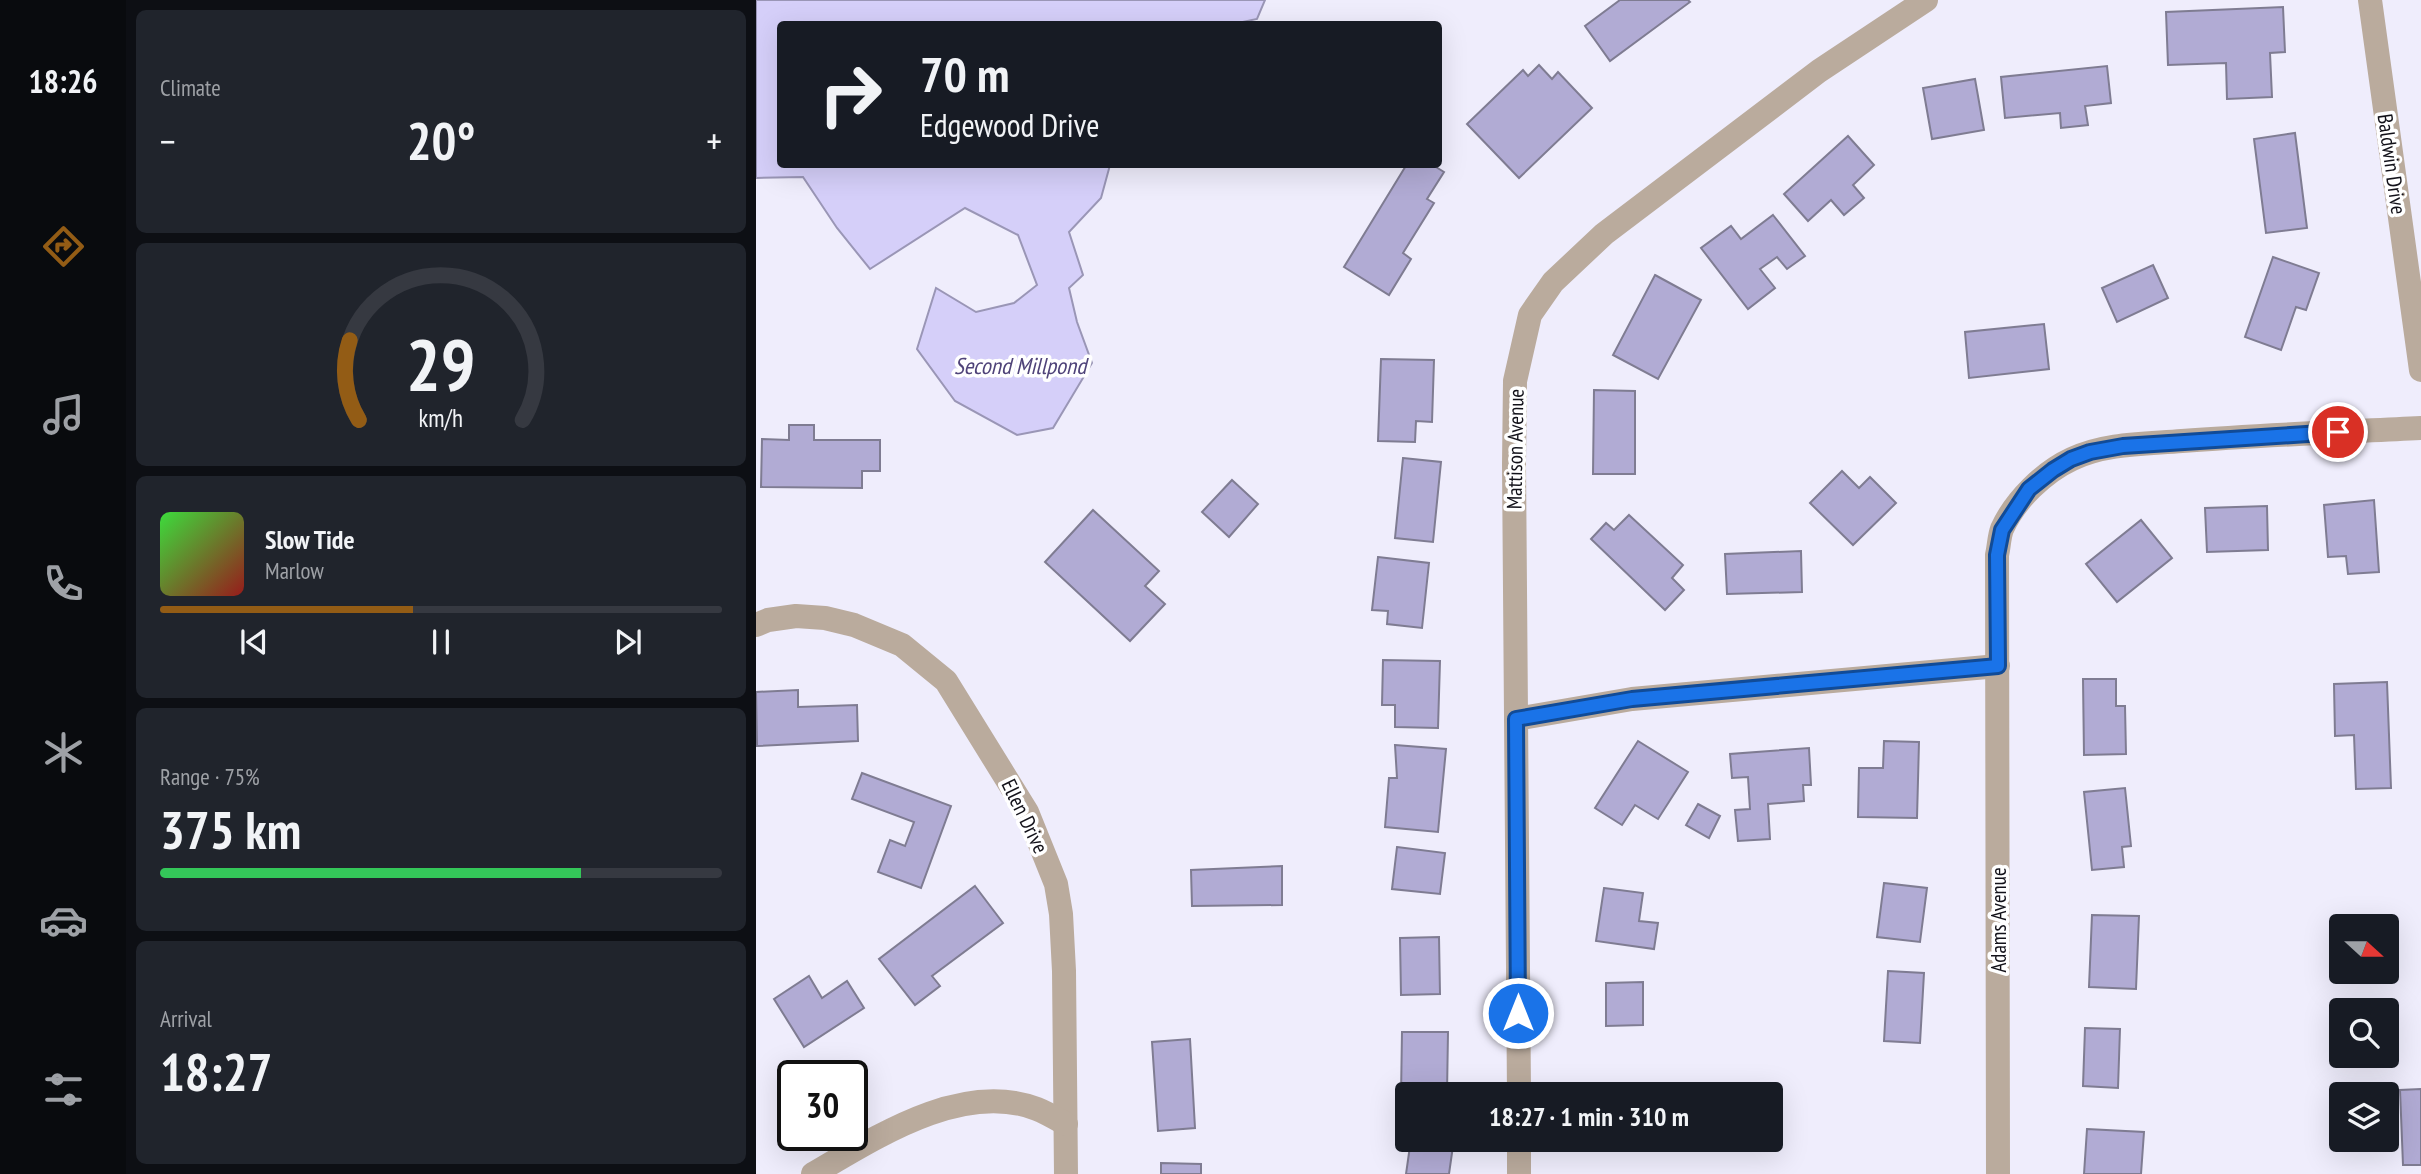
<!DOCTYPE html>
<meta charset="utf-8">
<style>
:root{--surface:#171b24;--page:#20242c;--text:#f1f3f6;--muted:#9ea1a6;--line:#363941;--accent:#935c15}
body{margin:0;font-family:"PT Sans Narrow",sans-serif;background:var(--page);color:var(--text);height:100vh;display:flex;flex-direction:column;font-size:26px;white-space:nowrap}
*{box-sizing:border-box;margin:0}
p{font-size:23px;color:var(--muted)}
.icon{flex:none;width:38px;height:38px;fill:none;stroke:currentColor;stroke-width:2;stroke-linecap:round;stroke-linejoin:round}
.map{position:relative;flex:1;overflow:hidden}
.details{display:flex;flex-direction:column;gap:10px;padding:10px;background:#0d0f14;width:630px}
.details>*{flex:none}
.banner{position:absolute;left:21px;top:21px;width:665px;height:147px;border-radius:7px;box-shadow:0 7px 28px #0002;background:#171b24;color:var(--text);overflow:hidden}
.needle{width:46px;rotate:111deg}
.tools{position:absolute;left:1573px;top:914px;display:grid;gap:14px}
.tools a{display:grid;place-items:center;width:70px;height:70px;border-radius:7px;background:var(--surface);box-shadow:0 7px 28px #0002;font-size:35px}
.speed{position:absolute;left:21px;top:1060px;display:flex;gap:14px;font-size:35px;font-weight:700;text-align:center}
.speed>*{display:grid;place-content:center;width:91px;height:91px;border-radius:50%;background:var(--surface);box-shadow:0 7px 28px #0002;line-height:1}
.speed .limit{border:4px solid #111;border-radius:10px;background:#fff;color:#111}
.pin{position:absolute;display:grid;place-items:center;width:60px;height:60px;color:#fff;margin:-30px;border:4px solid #fff;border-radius:50%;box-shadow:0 2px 7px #0007}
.me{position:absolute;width:77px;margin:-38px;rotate:0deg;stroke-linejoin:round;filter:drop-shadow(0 0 5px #0008)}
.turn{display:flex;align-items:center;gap:24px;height:147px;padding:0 28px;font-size:32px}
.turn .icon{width:91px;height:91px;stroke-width:2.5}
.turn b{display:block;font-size:49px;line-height:60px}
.big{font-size:52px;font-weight:600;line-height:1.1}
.details .card{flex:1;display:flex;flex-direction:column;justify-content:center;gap:10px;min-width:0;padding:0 24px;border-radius:10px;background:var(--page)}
.details .dial{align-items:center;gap:0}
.dial svg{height:182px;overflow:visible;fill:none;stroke:var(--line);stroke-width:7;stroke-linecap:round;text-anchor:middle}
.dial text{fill:var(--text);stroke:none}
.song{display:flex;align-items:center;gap:21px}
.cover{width:84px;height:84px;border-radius:10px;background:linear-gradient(135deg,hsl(120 70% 55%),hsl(0 70% 35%))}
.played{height:7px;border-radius:4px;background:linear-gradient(90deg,var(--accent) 45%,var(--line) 45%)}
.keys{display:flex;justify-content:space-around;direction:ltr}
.heat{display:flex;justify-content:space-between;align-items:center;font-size:38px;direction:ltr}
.charge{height:10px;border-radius:5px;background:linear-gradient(90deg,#34c759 75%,var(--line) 0)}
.trip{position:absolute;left:639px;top:1082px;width:388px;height:70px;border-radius:7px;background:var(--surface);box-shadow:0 7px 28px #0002;font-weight:600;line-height:70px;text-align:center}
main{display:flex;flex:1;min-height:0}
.dock{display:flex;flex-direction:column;width:126px;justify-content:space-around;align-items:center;background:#090b0e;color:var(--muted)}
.dock .icon{width:49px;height:49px}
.dock .selected{color:var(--accent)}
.dock b{font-size:32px;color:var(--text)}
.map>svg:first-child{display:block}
.water{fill:#d5cff9;stroke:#9a96b6;stroke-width:2}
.building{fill:#b1abd4;stroke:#7f7c92;stroke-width:2}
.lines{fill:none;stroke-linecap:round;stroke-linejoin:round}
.minor{stroke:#baab9d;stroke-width:24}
.route-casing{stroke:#114b97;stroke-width:18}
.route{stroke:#1a73e8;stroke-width:12}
.labels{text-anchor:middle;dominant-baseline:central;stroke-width:7;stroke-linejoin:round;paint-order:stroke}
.street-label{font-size:21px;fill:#121119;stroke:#fff}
.water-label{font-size:23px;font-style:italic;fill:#4f4379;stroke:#fff}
</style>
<main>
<nav class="dock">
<b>18:26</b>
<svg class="icon selected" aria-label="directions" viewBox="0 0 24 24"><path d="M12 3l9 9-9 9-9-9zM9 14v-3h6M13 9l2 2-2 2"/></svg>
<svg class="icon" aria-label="music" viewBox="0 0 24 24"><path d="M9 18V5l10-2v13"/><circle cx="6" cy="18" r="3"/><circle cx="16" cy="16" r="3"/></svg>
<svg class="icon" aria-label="phone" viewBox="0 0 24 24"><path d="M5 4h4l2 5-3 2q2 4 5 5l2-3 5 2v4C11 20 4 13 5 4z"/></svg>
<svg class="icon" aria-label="climate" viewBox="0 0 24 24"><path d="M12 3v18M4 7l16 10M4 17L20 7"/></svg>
<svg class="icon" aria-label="car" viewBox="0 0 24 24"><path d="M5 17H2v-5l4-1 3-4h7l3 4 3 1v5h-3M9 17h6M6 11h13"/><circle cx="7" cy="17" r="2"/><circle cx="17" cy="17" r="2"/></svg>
<svg class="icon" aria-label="filters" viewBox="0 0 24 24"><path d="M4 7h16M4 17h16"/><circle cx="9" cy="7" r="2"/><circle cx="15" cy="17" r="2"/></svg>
</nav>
<section class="details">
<div class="card"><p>Climate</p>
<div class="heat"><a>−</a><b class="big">20°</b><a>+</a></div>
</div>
<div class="card dial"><svg viewBox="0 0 100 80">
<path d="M14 69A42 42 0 1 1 86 69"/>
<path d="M14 69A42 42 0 0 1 10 34" stroke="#935c15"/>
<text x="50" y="56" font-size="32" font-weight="700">29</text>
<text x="50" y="72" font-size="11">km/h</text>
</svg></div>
<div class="card">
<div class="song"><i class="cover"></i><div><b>Slow Tide</b><p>Marlow</p></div></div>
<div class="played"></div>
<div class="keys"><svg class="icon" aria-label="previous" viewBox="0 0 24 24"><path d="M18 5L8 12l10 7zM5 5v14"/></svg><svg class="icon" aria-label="pause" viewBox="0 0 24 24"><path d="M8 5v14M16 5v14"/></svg><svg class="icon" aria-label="next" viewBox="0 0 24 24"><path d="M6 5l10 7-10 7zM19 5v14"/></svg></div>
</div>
<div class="card"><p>Range · 75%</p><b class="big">375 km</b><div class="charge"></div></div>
<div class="card"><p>Arrival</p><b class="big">18:27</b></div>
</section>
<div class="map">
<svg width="1665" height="1174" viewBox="0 0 1665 1174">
<rect width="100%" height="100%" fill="#efedfc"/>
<polygon class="water" points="0,0 509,0 501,19 477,24 24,24 24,164 354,165 345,198 313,232 327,275 313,288 321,322 336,363 297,428 261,435 199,401 161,349 180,288 220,312 258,303 281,285 262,235 209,208 114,269 81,228 47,177 0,178"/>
<g class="building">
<polygon points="864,0 932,0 934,2 854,61 829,26"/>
<polygon points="1527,7 1529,52 1514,53 1516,97 1471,99 1470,63 1412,65 1410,12"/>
<polygon points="783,65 796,79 802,72 836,108 763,178 711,124 767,70 772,76"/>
<polygon points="1351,66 1355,103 1329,106 1332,125 1305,128 1304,113 1249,118 1245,77"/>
<polygon points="1219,79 1228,130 1176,139 1167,88"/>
<polygon points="1539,133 1551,228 1510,233 1498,139"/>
<polygon points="1092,136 1118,165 1097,185 1108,198 1088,215 1075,200 1052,221 1028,194"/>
<polygon points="651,164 675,164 688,172 671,199 678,203 647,253 655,259 633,295 588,267"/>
<polygon points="1017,215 1049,256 1031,269 1021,257 1004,269 1019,288 992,309 945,248 975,226 985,239"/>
<polygon points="1517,257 1563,273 1550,310 1540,307 1525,350 1489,337"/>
<polygon points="1397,265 1412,298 1361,322 1346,288"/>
<polygon points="899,275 945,300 902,379 857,355"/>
<polygon points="1288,324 1293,369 1213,378 1209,332"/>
<polygon points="625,359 678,360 676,422 660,421 659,442 622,441"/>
<polygon points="838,390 879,391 879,474 837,474"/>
<polygon points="33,425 58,425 58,440 124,440 124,471 106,471 106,488 5,487 6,439 33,440"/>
<polygon points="647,458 685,462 677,542 639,538"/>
<polygon points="1086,471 1103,488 1114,477 1140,503 1097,545 1054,503"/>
<polygon points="476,480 502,504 473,537 446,512"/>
<polygon points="1618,500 1623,572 1592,574 1590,556 1572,557 1568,505"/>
<polygon points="1511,506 1512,550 1451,552 1449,508"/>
<polygon points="337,510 403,571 389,586 409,604 374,641 289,562"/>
<polygon points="873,515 927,565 916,578 928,590 909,610 835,539 850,523 858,530"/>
<polygon points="1385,520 1416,558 1361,602 1330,564"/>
<polygon points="1045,551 1046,592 971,594 969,554"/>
<polygon points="622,557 673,563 666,628 631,624 632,611 616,610"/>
<polygon points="627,660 684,661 682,728 639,727 639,705 626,705"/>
<polygon points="1327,679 1360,679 1360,706 1369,706 1370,754 1328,755"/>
<polygon points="1631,682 1635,788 1600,789 1598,735 1579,736 1578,684"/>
<polygon points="42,690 42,707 101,705 102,741 1,746 0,692"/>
<polygon points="882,741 932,772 902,819 879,805 866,825 839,808"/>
<polygon points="1128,741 1163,742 1161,818 1102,817 1103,768 1127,768"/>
<polygon points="639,745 690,749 682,832 629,827 633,778 641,778"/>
<polygon points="1053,748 1055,785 1047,785 1048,801 1012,804 1014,839 982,841 979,810 994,809 992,777 976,778 974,754"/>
<polygon points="106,773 195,806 165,888 122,872 134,840 149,846 158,822 96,799"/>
<polygon points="1369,788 1375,846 1366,847 1368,867 1336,870 1328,792"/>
<polygon points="942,804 964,816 953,838 930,825"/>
<polygon points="641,847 689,853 684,894 636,889"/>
<polygon points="526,866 526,905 436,906 435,870"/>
<polygon points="1128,883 1171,888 1164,942 1121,937"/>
<polygon points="219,886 247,923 176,976 184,986 159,1005 123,959"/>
<polygon points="848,888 887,893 883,921 902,923 898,949 840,941"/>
<polygon points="1336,915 1383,916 1380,989 1333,987"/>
<polygon points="683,937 684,994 645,995 644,938"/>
<polygon points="1132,971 1168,973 1164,1043 1128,1041"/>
<polygon points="53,976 66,998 91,981 108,1008 48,1047 18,999"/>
<polygon points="887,982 887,1025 850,1026 850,983"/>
<polygon points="1329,1028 1364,1029 1362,1088 1327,1086"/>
<polygon points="646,1032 692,1032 691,1094 651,1094 651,1096 645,1096"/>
<polygon points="434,1039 439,1128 402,1131 396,1042"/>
<polygon points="1665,1089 1665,1165 1647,1165 1644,1090"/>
<polygon points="1331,1129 1388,1132 1385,1174 1328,1174"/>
<polygon points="655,1139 698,1139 693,1174 650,1174"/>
<polygon points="405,1163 445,1164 445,1174 405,1174"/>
</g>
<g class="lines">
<g class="minor">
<polyline points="1614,0 1665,370"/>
<polyline points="0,625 12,620 40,616 69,618 98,625 146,645 190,681 271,812 300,884 305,914 308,971 310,1174"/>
<polyline points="760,719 876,699 1242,666"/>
<polyline points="763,1094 758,464 759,381 774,315 797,282 848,234 1063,71 1170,0"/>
<polyline points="763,1139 763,1174"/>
<path d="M57 1174C119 1138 206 1080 281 1109 291 1113 301 1119 310 1124"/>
<path d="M1242 1174 1241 555C1243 547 1243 537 1246 529 1259 500 1288 472 1316 459 1349 443 1390 444 1426 441 1506 435 1585 432 1665 428"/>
</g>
</g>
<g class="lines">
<defs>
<polyline id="route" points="762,1013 760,719 876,699 1242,666 1241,555 1246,530 1273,489 1297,470 1315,459 1334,452 1367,446 1582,432"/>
</defs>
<use href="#route" class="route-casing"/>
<use href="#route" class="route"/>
</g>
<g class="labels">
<g class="street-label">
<text transform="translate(1636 164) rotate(82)">Baldwin Drive</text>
<text transform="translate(759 449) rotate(-89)">Mattison Avenue</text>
<text transform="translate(269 816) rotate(64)">Ellen Drive</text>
<text transform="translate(1242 920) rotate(-90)">Adams Avenue</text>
</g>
<g class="water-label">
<text x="264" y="365">Second Millpond</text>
</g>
</g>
</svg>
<div class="tools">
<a><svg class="needle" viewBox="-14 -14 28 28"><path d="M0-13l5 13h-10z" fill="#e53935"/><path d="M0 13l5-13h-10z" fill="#9ea1a6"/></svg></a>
<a><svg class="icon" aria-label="search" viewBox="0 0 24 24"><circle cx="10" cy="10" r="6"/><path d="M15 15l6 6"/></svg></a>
<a><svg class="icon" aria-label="layers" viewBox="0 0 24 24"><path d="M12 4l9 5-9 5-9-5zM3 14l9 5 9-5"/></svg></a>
</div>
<div class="speed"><div class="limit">30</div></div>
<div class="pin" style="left:1582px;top:432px;background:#d93025"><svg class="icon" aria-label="arrive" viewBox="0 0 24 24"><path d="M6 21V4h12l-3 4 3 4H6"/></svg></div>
<svg class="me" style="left:762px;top:1013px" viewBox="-20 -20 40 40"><circle r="17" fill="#1a73e8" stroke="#fff" stroke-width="3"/><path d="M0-11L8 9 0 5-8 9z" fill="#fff"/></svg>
<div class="trip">18:27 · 1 min · 310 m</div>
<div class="banner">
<div class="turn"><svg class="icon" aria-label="right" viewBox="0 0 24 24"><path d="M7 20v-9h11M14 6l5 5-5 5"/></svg><div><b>70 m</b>Edgewood Drive</div></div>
</div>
</div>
</main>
